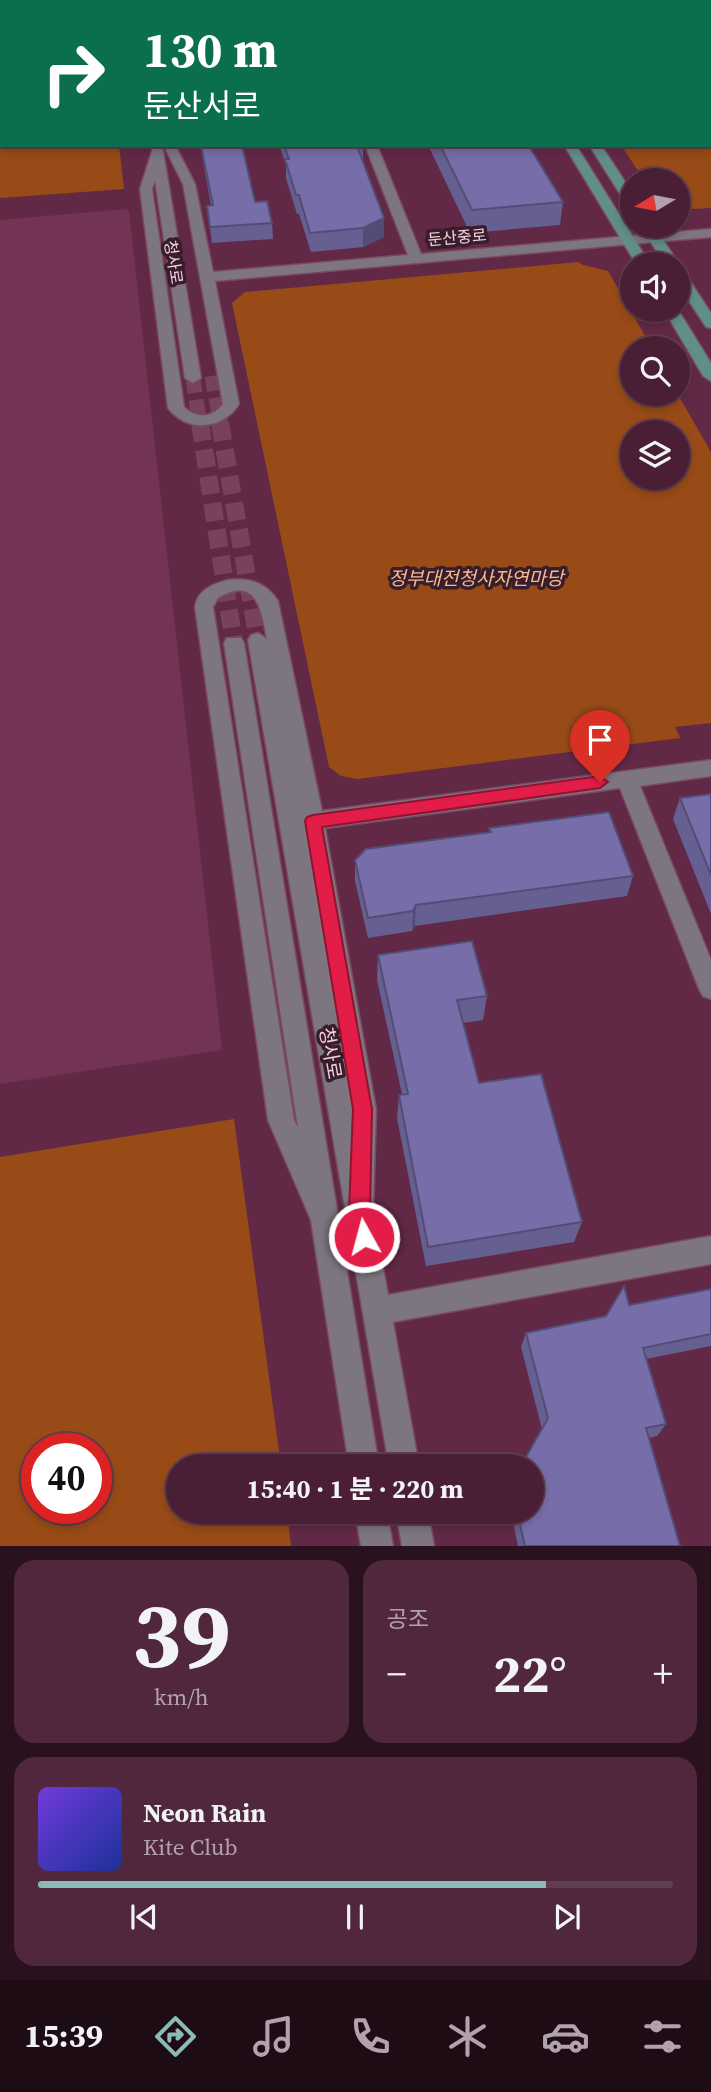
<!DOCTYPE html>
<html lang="ko">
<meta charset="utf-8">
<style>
:root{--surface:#4a1f35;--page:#51273d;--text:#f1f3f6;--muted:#b2a2ad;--line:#613d50;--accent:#8bbbb9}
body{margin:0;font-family:"Source Serif 4","Noto Sans KR",serif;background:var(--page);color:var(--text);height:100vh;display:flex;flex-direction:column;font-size:26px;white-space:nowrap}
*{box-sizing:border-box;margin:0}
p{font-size:23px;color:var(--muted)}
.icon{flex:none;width:38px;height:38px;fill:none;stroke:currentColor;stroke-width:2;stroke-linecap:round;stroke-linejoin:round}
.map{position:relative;height:1546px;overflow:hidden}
.details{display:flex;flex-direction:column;gap:14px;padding:14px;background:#29111d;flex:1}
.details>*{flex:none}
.guide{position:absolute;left:0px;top:0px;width:712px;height:147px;box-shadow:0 4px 10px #0003,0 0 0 2px var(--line);background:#0b6e4f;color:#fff;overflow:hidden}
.needle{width:46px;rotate:260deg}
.controls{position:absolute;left:620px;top:168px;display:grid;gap:14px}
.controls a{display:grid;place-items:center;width:70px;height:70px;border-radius:50%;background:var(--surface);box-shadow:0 4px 10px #0003,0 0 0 2px var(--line);font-size:35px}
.speed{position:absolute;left:21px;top:1433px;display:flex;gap:14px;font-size:35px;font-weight:700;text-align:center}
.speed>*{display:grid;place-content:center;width:91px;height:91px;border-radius:50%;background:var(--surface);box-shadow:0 4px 10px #0003,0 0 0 2px var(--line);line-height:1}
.speed .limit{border:10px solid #d22;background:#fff;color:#111}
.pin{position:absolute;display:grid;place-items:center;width:60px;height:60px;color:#fff;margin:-72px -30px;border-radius:50% 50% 50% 0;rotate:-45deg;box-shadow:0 0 7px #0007}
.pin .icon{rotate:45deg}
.me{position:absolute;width:77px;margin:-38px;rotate:353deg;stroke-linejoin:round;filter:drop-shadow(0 0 5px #0008)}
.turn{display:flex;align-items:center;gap:24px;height:147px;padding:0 28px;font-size:32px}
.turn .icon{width:91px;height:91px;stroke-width:2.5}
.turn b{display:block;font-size:49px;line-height:60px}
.big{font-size:52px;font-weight:700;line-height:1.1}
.details .tile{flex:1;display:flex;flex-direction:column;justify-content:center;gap:10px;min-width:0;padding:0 24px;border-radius:21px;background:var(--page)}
.details .dial{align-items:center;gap:0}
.dial b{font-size:91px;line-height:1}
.song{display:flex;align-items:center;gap:21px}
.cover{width:84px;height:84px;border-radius:10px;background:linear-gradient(135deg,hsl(260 70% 55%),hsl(230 70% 35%))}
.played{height:7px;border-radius:4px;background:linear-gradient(90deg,var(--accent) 80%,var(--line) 80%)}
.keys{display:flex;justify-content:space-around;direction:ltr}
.heat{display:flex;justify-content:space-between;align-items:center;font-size:38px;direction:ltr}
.details .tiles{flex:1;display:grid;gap:14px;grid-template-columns:1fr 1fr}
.tile:last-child{grid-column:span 2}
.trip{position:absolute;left:166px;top:1454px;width:378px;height:70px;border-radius:35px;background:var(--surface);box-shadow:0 4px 10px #0003,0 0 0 2px var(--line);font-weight:700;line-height:70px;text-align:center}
.tabs{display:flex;height:112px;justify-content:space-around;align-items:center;background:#1e0c15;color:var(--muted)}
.tabs .icon{width:49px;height:49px}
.tabs .on{color:var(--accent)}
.tabs b{font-size:32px;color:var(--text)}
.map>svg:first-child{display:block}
.built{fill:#733354}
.green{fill:#984b17;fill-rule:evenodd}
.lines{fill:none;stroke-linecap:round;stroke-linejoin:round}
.secondary-tunnel-far1{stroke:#78425e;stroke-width:15;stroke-dasharray:15 7;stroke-linecap:butt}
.secondary-tunnel{stroke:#78425e;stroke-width:18;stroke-dasharray:18 9;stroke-linecap:butt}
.secondary-casing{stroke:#7a4863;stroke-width:3}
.primary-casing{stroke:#7a4863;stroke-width:3}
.secondary{fill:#7d7580;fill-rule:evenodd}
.primary{fill:#618f87;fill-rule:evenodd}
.wall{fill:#665f91}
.shaded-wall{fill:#534d76}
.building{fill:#776ea9;stroke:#534d76;stroke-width:2}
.route{fill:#e11d48;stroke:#92132f;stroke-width:2}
.labels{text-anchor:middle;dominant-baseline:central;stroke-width:7;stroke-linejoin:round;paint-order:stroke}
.far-street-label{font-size:16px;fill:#f4d0e0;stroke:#381d2a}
.park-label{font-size:19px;font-style:italic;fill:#f8b793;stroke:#381d2a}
.street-label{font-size:19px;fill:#f4d0e0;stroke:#381d2a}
</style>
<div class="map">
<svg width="711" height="1546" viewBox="0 0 711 1546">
<rect width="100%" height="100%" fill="#622947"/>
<polygon class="built" points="127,209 129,211 222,1050 0,1084 0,220"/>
<g class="green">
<polygon points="0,50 2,145 119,145 124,189 0,198"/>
<polygon points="711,82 711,208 677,210 677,180 644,180 621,145 710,145"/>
<path d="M579 262 583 265 608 271 652 348H632V394L677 393 711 452V723L675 727 680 738 357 779 341 776 329 767 232 303 245 292ZM632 432H677V478H632Z"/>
<path d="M234 1119 281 1466H178V1512H287L291 1546H0V1157ZM37 1449H96V1508H37Z"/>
</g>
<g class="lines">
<g class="secondary-tunnel-far1">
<polyline points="212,376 221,425"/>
<polyline points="193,378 200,425"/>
</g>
<g class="secondary-tunnel">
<polyline points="200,423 234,643"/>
<polyline points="220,423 258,640"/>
</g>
<defs>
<g id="secondary">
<rect x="134" y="0" width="10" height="2"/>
<polygon points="554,0 591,0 553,2"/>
<rect x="0" y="36" width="2" height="6"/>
<path d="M365 145H377L421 254 711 229V237L215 281 239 404C223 430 187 433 168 408L140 189 153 148H161L163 151 201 378 193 383 185 378 155 180 152 189 184 407C197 419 212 418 223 404L183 184 166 150 172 146 176 147 195 184 213 272 408 255Z"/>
<path d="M228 580C249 577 267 583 278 601L322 811 711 760V776L640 786 711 960V999L703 996 699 989 620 788 325 828 376 1109 373 1212 388 1295 711 1236V1264L393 1322 419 1466H389L248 640 251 635 258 633 267 639C261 610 257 575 218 598L213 607 294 1120 298 1128 224 643 227 638H241L244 643 379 1466H349L311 1220 268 1120 195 607C197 590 213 584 228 580Z"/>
<polygon points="355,1512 387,1512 393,1546 361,1546"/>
<polygon points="396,1512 428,1512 434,1546 402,1546"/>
</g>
<g id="primary">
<polygon points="453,0 466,0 452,2"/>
<polygon points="476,0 486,0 487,2 477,2"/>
<polygon points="495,0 505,0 506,2 496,2"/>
<polygon points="564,145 576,145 650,264 636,264"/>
<polygon points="589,145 601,145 632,192 632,206 627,205"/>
<polygon points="640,226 654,226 679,264 677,267 677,264 665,264"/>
<polygon points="677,268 682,269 711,313 711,328 706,327 677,283"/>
<polygon points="677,308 711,363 711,381 703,376 664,310"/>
</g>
</defs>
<use href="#secondary" class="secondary-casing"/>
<use href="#primary" class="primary-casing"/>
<use href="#secondary" class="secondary"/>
<use href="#primary" class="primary"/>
</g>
<g class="wall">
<polygon points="6,0 27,0 27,2 7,2"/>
<polygon points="89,0 107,0 108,2 90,2"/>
<polygon points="169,0 186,0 187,2 169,2"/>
<polygon points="279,145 363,145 363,163 384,218 384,237 363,247 311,252 299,214 297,214 286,178 286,165"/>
<polygon points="428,145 524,145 563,202 560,225 470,233"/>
<polygon points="201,146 255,202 272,223 273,239 212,243 207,206 211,206 203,161"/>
<polygon points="711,794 711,914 673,819 680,798"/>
<polygon points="489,828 633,876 627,896 415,926 412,931 368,938 355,881 355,860 489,833"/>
<polygon points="378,955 487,996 483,1020 463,1023 479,1083 582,1222 574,1242 426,1266 397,1118 399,1095 402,1094 377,980"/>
<polygon points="711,1289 711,1346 646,1359 666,1424 657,1436 649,1438 680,1546 518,1546 511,1512 532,1512 542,1429 521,1347 526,1333 606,1316 629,1305"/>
</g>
<g class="shaded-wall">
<polygon points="384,218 384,237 363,247 363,228"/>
<polygon points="416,905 415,926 412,931 413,911"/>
</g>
<g class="building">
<polygon points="242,145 255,202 267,201 272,223 210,227 207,206 213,205 201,146"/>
<polygon points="284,145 363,145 357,146 384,218 363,228 310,233 299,195 296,195 285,159 289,159"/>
<polygon points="440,145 529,146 563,202 472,210"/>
<polygon points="711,794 711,875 680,798"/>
<polygon points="609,812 633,876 416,905 413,911 368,918 355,860 366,849 491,832 489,828"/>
<polygon points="472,941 487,996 457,1000 479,1083 541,1074 582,1222 428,1247 399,1095 408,1094 378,955"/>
<polygon points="624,1286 629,1305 711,1289 711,1334 643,1348 666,1424 646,1428 680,1546 525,1546 517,1512 532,1512 532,1466 521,1466 548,1418 526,1333 606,1316"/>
</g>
<polygon class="route" points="600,776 608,782 600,788 322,827 372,1109 370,1212 374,1237 371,1244 364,1247 356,1244 349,1212 353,1109 305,821 307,817 313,815"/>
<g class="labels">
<g class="far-street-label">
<text transform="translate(457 237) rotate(-5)">둔산중로</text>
<text transform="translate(174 262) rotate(81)">청사로</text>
</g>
<g class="park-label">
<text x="476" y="578">정부대전청사자연마당</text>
</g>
<g class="street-label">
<text transform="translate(331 1053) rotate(80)">청사로</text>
</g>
</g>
</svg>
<div class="controls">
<a><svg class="needle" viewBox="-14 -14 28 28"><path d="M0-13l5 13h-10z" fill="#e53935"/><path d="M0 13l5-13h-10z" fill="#b2a2ad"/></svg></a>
<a><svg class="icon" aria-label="sound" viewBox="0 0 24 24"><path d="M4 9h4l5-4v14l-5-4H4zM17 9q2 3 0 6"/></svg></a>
<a><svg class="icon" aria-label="search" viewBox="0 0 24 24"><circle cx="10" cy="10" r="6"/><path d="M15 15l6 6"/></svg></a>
<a><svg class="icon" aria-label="layers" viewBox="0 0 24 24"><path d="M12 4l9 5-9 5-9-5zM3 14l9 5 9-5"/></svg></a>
</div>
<div class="speed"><div class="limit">40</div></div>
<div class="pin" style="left:600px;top:782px;background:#d93025"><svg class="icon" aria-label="arrive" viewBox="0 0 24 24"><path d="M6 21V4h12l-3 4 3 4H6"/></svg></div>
<svg class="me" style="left:364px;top:1237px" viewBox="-20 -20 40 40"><circle r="17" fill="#e11d48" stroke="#fff" stroke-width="3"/><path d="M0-11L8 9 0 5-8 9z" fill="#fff"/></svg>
<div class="trip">15:40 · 1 분 · 220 m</div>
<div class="guide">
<div class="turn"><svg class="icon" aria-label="right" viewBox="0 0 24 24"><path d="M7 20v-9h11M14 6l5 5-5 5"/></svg><div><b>130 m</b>둔산서로</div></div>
</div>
</div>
<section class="details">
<div class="tiles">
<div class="tile dial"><b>39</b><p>km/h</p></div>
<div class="tile"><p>공조</p>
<div class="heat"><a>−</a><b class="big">22°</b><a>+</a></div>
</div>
<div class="tile">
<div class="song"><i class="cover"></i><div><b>Neon Rain</b><p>Kite Club</p></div></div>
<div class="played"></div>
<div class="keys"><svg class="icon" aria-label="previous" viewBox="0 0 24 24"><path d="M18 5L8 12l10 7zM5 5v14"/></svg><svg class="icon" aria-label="pause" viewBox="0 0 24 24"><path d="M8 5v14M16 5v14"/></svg><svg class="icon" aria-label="next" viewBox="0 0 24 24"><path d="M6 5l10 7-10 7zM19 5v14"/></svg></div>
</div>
</div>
</section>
<nav class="tabs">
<b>15:39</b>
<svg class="icon on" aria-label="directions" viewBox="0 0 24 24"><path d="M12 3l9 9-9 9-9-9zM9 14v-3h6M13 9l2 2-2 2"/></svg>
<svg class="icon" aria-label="music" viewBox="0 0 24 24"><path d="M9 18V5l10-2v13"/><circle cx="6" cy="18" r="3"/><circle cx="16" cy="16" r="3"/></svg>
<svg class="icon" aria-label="phone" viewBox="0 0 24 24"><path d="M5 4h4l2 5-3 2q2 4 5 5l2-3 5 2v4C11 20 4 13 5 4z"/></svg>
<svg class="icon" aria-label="climate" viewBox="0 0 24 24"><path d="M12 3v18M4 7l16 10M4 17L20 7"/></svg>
<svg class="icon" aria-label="car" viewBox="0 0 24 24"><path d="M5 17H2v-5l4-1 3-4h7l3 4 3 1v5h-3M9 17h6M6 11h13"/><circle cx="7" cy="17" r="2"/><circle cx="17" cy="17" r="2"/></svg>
<svg class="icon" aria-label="filters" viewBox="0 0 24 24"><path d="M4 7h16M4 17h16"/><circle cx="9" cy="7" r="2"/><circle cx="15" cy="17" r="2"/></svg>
</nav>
